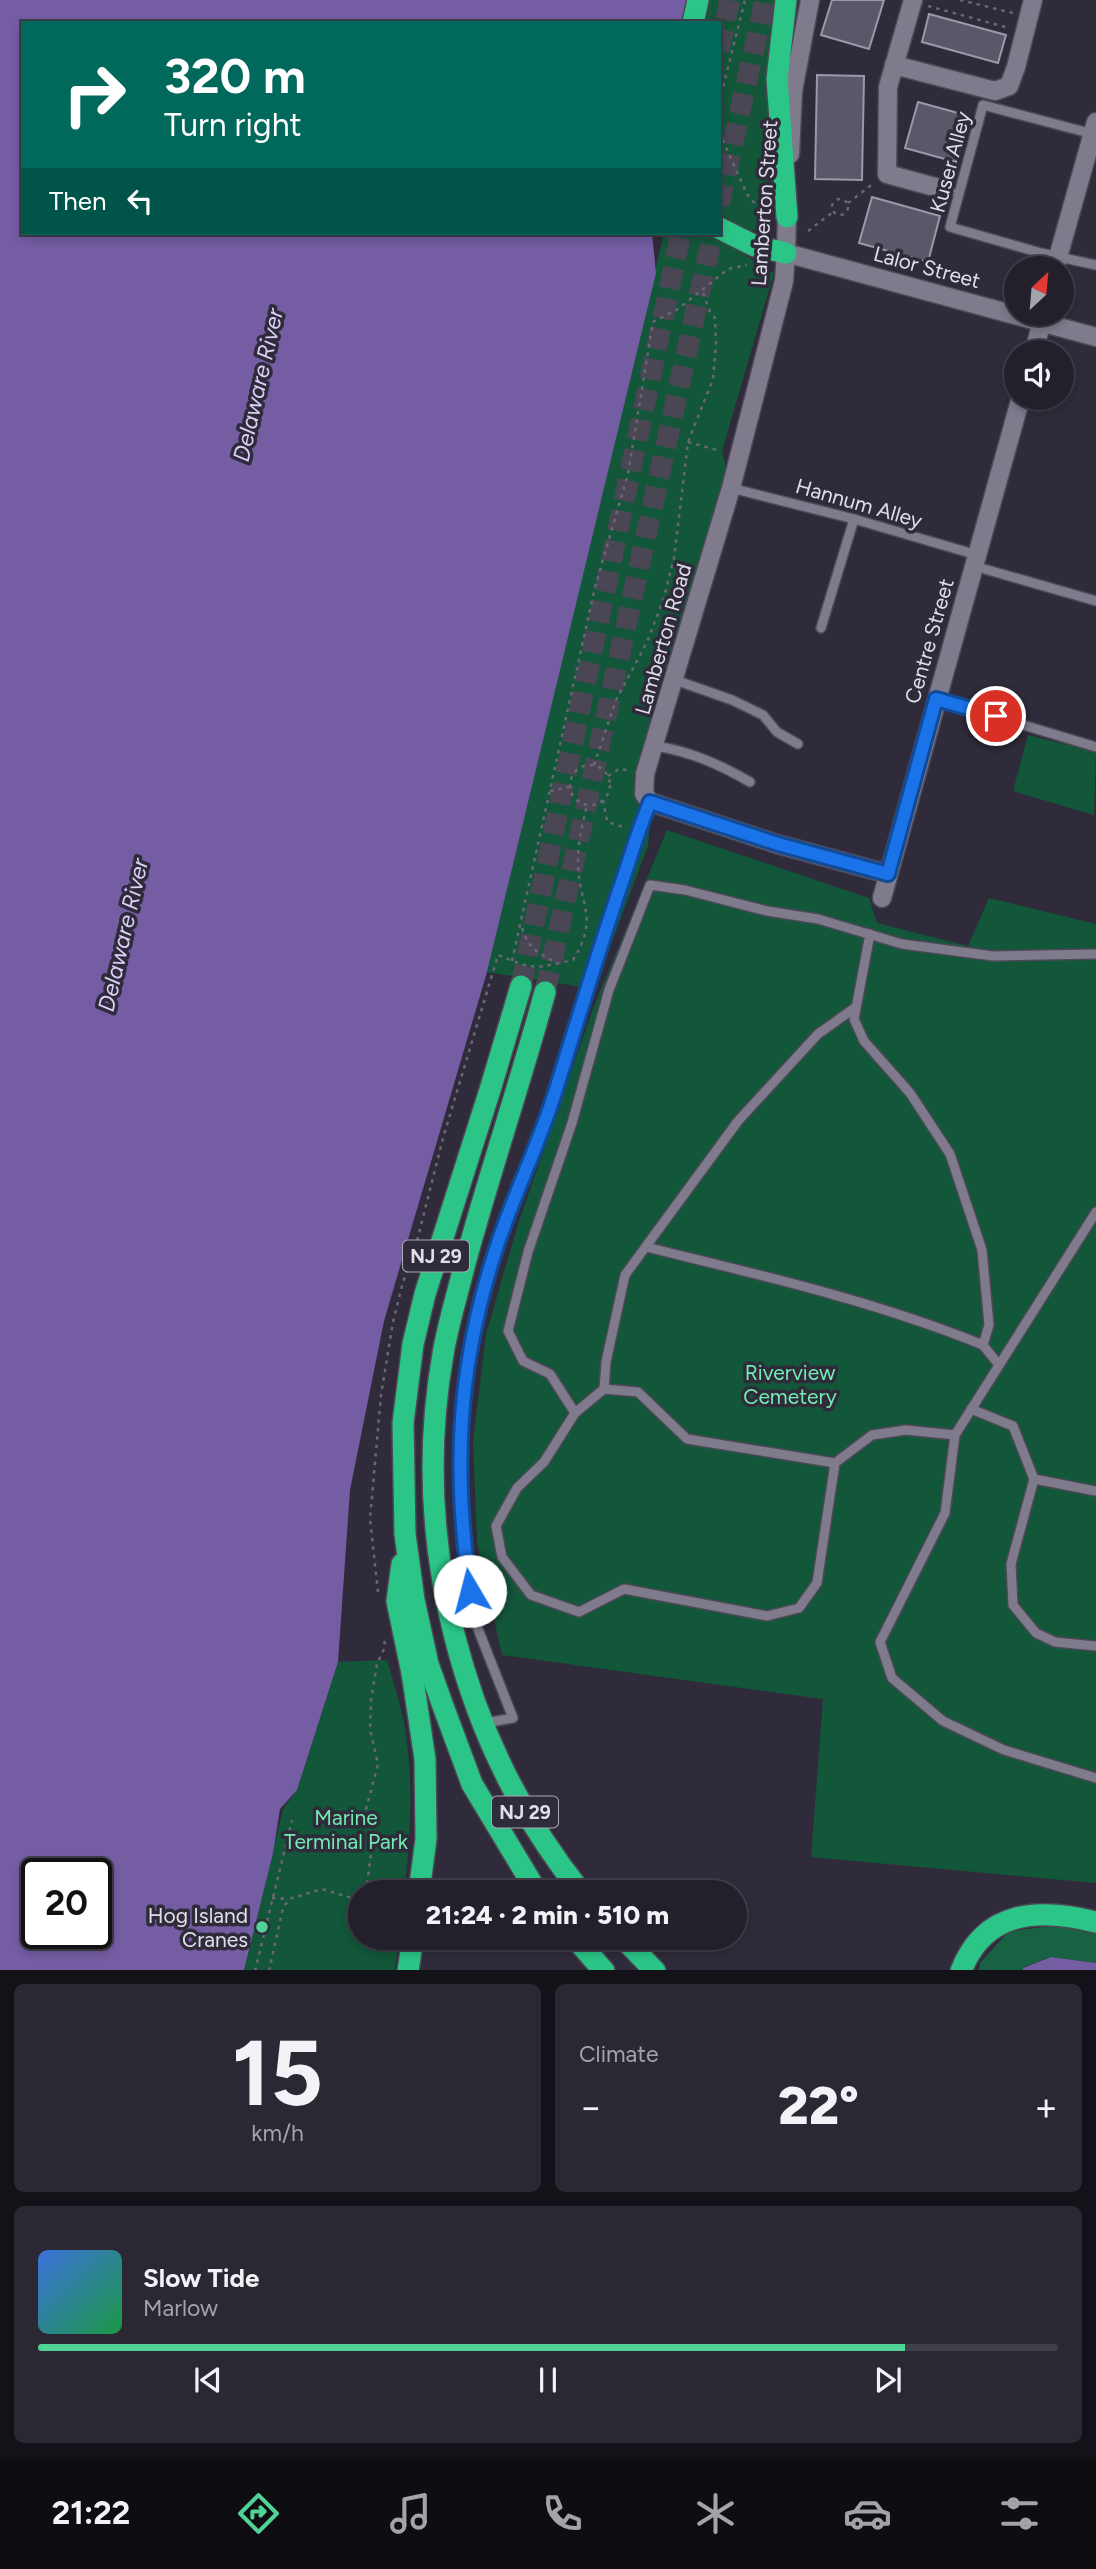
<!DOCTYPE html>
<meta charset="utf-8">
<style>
:root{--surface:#23202c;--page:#2b2834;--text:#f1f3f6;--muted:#a3a3a9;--line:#403e48;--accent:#51d398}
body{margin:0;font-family:Figtree,sans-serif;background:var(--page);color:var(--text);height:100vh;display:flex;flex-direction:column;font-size:26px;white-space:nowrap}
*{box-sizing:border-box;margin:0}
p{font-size:23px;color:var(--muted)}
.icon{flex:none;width:38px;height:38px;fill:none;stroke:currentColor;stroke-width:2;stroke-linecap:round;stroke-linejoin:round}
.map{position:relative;height:1970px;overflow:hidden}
.drawer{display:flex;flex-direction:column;gap:14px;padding:14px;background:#131218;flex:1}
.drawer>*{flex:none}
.top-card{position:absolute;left:21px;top:21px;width:700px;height:214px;border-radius:0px;box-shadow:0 4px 10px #0003,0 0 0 2px var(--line);background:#00695c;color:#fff;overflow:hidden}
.needle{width:46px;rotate:26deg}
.buttons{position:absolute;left:1004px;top:256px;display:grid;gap:14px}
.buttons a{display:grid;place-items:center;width:70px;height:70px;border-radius:50%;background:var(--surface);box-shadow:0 4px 10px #0003,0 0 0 2px var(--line);font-size:35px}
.speed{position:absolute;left:21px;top:1858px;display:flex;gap:14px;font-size:35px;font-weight:700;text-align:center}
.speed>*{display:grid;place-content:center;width:91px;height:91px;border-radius:50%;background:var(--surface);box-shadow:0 4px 10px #0003,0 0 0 2px var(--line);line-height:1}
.speed .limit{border:4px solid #111;border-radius:10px;background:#fff;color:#111}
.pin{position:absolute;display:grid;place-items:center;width:60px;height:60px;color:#fff;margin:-30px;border:4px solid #fff;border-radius:50%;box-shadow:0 2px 7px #0007}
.me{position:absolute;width:77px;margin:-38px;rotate:352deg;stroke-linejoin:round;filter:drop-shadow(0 0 5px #0008)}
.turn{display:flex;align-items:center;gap:24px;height:147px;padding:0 28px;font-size:32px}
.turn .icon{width:91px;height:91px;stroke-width:2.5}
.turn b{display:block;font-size:49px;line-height:60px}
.then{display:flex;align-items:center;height:66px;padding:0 28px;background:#0003;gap:14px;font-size:26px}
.big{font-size:52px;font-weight:800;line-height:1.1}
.drawer .card{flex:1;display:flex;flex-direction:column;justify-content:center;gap:10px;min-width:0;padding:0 24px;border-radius:10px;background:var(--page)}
.drawer .dial{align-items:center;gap:0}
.dial b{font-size:91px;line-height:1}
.song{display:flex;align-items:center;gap:21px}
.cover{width:84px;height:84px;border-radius:10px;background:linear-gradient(135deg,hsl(220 70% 55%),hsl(140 70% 35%))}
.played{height:7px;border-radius:4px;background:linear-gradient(90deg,var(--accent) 85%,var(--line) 85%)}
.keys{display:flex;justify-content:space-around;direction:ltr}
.heat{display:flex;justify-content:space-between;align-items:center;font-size:38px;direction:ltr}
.drawer .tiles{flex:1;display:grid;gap:14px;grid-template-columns:1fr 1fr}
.card:last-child{grid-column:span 2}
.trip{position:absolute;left:348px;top:1880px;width:399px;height:70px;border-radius:35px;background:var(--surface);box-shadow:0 4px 10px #0003,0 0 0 2px var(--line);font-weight:800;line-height:70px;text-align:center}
.menu{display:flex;height:112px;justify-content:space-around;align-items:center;background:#0e0d12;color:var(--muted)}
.menu .icon{width:49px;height:49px}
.menu .current{color:var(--accent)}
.menu b{font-size:32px;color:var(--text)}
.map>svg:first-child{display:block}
.green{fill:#12573a}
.forest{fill:#186142}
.water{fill:#745da3;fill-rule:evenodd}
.building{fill:#5c5768;stroke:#9c97aa;stroke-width:2}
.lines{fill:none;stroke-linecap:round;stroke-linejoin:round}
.highway-tunnel{stroke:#4a4654;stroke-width:21;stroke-dasharray:21 10;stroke-linecap:butt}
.lane-casing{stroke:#4c4855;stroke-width:12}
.street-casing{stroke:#4c4855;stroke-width:21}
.secondary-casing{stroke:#4c4855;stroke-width:21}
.highway-casing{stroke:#4c4855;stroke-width:24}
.path{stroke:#6a6674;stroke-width:2.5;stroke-dasharray:3.5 5;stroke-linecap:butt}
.lane{stroke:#7f7a8c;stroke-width:9}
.street{stroke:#7f7a8c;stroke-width:18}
.secondary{stroke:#7f7a8c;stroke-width:18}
.highway{stroke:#2bc687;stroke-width:21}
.route-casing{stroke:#114b97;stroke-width:18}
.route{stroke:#1a73e8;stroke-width:12}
.poi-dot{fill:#51d398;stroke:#2f2b3a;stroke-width:2.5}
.labels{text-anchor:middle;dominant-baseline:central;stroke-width:7;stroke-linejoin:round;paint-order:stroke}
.shield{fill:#2f2b3a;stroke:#aca8b4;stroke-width:2}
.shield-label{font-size:19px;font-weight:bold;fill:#e1dee9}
.street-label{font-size:21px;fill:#e1dee9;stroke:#2f2b3a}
.park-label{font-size:21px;fill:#72ecb1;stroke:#2f2b3a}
.poi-label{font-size:21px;fill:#e1dee9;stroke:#2f2b3a;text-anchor:end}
.water-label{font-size:23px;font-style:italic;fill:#dbd0f8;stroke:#2f2b3a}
</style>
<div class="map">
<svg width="1096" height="1971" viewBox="0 0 1096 1971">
<rect width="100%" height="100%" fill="#2f2b3a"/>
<g class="green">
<path d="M708 0H780L769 88 774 210C772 215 769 222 766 225 751 237 731 228 719 216V23H701Z"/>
<polygon points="664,233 710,233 774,273 722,451 731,488 656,746 648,846 594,989 487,972"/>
<polygon points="1028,735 1096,752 1094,815 1013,791"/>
<polygon points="667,830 869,898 877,923 968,946 989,898 1096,924 1096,1883 811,1857 823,1699 502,1655 477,1542 473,1442 486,1334 519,1221 594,1006"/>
<path d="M387 1660C393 1681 400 1702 404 1723 414 1779 411 1836 404 1892H360V1937H399L395 1970 244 1971 283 1809 297 1790 338 1662Z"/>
</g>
<polygon class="forest" points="1070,1924 1096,1933 1096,1963 1051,1957 1024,1967 1023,1970 979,1971 980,1963 1009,1931"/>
<g class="water">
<path d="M0 0H689L684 23H23V233H652L656 273 487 972 384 1321 350 1490 338 1662 297 1790 280 1809 273 1853 244 1970 0 1971ZM37 1874H96V1934H37Z"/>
<polygon points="1051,1957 1096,1963 1096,1970 1023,1970 1023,1968"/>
</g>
<g class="building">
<polygon points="832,0 884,0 869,49 821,35"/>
<polygon points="929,14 1006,35 998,63 922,42"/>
<polygon points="817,75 864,76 862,180 815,179"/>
<polygon points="918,102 969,116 956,162 905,148"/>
<polygon points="872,197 940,216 928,262 859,243"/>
</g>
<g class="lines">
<g class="highway-tunnel">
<polyline points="719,50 730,0"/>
<polyline points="719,205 765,0"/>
<polyline points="521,986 681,233"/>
<polyline points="545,992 713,233"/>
</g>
<defs>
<g id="lane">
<polyline points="1093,134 983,105 950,227 1041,253 1096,265"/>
<polyline points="731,488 854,519 977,555"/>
<polyline points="974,566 1096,601"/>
<polyline points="821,628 854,519"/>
<polyline points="675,680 732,700 763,715 777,732 798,744"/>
<polyline points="937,699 1096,747"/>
<path d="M656 746C691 752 719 764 750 782"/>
<polyline points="870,934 854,1019 864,1041 910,1093 950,1154 982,1250 989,1325 983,1345 999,1365"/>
<polyline points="1096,1212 955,1435 945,1513 880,1642 892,1678 943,1721 1004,1750 1096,1778"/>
<path d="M646 1247C760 1275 875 1301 983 1345"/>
<polyline points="604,1389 606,1362 625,1275 738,1121 818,1034 856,1007"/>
<polyline points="971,1409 1013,1426 1034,1479 1096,1491"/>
<polyline points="575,1413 544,1462 517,1488 496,1526 502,1557 531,1595 579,1612 624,1589 767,1616 799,1608 817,1583 835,1463 872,1435 906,1430 955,1435"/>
<polyline points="835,1463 687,1439 638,1392 604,1389 575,1413 550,1374 523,1361 508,1331 528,1252 572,1123 609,990 650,885 685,890 767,911 818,919 902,944 993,956 1096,954"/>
<polyline points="1034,1479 1011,1564 1013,1605 1036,1633 1055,1642 1096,1646"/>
<polyline points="485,1723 513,1718 478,1629 470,1591 459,1502 458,1466 465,1373 478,1308 496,1248 544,1126 600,948 650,802"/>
</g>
<g id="street">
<polyline points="913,0 888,87 887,174 946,190"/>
<polyline points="894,65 995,91 1009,86 1016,67 1033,0"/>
<polyline points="790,154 793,91 810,0"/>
<polyline points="786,253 784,281 731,488 645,774 644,794 650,802 777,844 888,874"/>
</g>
<g id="secondary">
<polyline points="787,217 786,253 1096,337"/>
<polyline points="1055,268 1096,122"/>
<polyline points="1034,352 1044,313"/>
<polyline points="882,898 1021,397"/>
</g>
<g id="highway">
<polyline points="786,0 777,79 787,217"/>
<polyline points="693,23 698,0"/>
<polyline points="719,228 755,246 786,253"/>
<polyline points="521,986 490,1090 425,1294 413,1344 403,1423 405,1534 414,1600 428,1664 443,1706 472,1784 537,1892"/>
<path d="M545 992C520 1084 489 1174 464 1267 457 1296 448 1324 443 1354 410 1541 462 1744 581 1892"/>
<polyline points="402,1564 397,1601 412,1673 425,1759 426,1839 419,1892"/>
<polyline points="574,1937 604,1971"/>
<polyline points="622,1937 655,1971"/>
<polyline points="408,1971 413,1937"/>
<path d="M961 1971C985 1909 1040 1908 1096 1922"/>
</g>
</defs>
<use href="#lane" class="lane-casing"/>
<use href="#street" class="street-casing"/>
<use href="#secondary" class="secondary-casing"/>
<use href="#highway" class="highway-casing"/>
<g class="path">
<polyline points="960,0 1013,13"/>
<polyline points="928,6 1009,28"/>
<polyline points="719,103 745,0"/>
<polyline points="719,132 747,194 764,215"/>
<circle cx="840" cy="207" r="8"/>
<polyline points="848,203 874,183"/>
<polyline points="808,231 833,212"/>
<polyline points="688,442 717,450"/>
<polyline points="594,765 616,700 647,642 663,601 674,558 688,442 713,379 716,343 715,318 710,312 702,290"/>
<circle cx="590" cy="785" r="20"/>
<polyline points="608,776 619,769 627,770"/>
<polyline points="550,791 570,787"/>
<polyline points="603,800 607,821 618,826 627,826"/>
<path d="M522 928C529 950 537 952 557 963"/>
<polyline points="512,961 595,587 628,474 653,322 678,309 728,269 747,265"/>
<path d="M378 1592 370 1519 381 1395 393 1322 403 1282 415 1249 443 1138 498 955C536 971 535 968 573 960 601 916 577 904 578 859 578 841 583 822 587 805"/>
<polyline points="366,1892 373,1838 364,1817 378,1764 370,1729 371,1700 377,1664 385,1647 384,1637"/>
<polyline points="272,1898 289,1899"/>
<polyline points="255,1971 292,1820"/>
<polyline points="269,1971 283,1908 289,1899 322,1889 348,1897 360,1896"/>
</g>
<use href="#lane" class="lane"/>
<use href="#street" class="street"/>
<use href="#secondary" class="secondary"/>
<use href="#highway" class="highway"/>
</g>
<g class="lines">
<defs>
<path id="route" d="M470 1591C453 1468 457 1370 495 1252 513 1195 541 1141 558 1083 579 1016 599 949 622 882 631 855 639 828 650 802L778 844 888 874 936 699 996 716"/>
</defs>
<use href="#route" class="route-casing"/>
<use href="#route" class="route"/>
</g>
<circle class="poi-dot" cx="262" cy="1927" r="7"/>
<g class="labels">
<g class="shield">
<rect x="403" y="1240.5" width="66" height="31" rx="5"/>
<rect x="492" y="1796.5" width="66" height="31" rx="5"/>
</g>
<g class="shield-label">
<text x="436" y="1256">NJ 29</text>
<text x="525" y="1812">NJ 29</text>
</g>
<g class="street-label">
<text transform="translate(950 162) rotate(-75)">Kuser Alley</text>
<text transform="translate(764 203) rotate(-86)">Lamberton Street</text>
<text transform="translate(927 267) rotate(15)">Lalor Street</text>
<text transform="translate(859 503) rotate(16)">Hannum Alley</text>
<text transform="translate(663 639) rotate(-74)">Lamberton Road</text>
<text transform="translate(929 641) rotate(-74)">Centre Street</text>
</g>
<g class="park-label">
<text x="790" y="1372">Riverview<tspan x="790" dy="24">Cemetery</tspan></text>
<text x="346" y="1817">Marine<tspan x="346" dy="24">Terminal Park</tspan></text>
</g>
<g class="poi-label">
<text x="248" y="1915">Hog Island<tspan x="248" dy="24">Cranes</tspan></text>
</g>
<g class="water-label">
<text transform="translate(258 385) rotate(-77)">Delaware River</text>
<text transform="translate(123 935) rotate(-77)">Delaware River</text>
</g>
</g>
</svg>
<div class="buttons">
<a><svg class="needle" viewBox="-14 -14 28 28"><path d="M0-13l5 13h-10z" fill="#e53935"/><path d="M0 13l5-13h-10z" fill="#a3a3a9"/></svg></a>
<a><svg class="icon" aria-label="sound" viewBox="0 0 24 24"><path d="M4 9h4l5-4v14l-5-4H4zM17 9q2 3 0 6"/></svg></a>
</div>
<div class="speed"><div class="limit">20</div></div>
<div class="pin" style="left:996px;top:716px;background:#d93025"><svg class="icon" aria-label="arrive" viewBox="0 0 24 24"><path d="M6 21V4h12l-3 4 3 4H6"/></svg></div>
<svg class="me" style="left:470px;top:1591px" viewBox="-20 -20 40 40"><circle r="19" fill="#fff"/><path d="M0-13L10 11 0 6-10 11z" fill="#1a73e8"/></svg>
<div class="trip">21:24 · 2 min · 510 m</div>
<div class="top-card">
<div class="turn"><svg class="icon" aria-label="right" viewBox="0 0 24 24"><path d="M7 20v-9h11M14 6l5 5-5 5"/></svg><div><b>320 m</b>Turn right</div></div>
<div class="then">Then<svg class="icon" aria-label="left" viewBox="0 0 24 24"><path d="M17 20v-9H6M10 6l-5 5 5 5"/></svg></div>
</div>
</div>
<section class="drawer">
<div class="tiles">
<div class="card dial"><b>15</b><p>km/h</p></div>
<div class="card"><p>Climate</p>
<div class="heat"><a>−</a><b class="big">22°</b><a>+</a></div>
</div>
<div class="card">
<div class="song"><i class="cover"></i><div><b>Slow Tide</b><p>Marlow</p></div></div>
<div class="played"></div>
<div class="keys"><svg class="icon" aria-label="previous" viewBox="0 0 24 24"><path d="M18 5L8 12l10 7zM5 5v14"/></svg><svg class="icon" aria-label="pause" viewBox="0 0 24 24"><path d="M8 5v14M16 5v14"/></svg><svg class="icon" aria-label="next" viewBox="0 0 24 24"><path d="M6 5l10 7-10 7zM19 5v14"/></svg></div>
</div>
</div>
</section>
<nav class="menu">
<b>21:22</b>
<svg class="icon current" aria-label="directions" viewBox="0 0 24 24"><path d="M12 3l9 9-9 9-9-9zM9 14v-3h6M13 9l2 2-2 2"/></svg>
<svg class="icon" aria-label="music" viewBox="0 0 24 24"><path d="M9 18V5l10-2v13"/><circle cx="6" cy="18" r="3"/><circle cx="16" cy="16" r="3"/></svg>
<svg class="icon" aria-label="phone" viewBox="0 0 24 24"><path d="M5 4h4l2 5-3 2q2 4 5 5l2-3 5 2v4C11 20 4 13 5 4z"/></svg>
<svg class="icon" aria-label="climate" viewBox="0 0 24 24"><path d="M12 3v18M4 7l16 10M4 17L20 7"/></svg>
<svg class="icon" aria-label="car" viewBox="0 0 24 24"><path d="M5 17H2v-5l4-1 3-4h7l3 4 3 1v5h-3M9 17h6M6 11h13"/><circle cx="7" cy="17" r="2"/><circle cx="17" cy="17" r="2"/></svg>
<svg class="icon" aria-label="filters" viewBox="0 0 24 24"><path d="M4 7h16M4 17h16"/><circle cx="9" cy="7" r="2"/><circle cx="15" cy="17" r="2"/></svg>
</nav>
